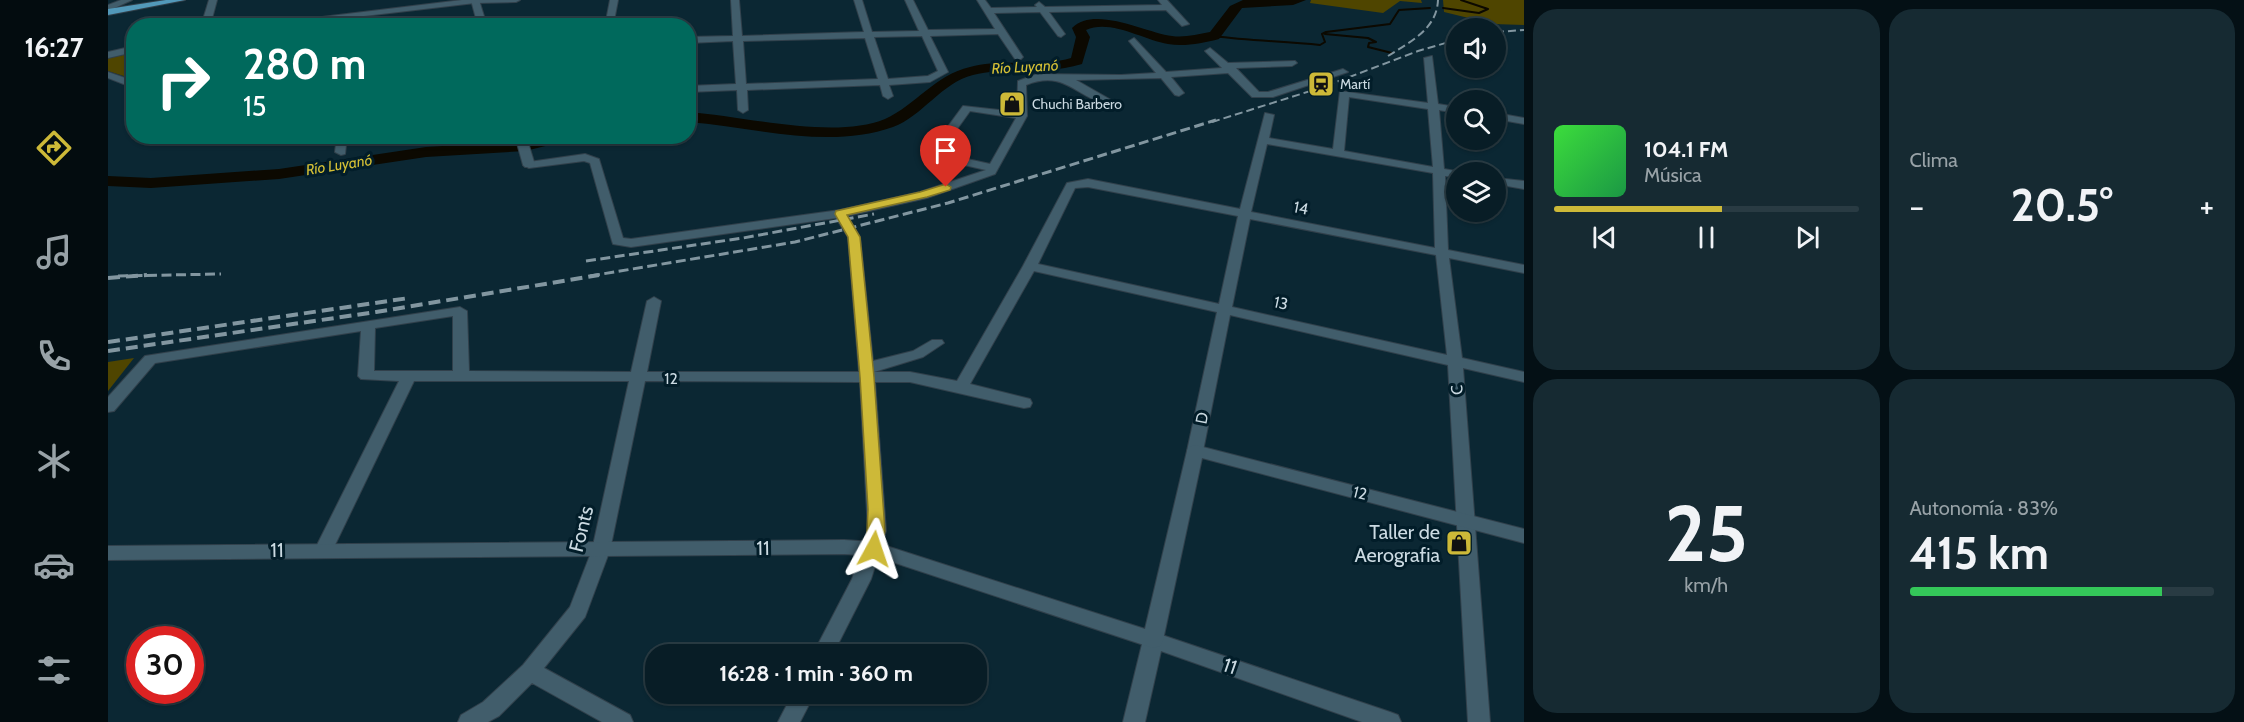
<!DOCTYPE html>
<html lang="es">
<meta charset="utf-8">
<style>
:root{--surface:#081d26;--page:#162a32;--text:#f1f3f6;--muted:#98a2a7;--line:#293b43;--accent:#cdb938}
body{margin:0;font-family:Cabin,sans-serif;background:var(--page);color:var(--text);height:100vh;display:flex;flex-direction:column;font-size:22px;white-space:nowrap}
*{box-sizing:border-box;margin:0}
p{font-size:20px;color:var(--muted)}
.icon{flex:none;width:33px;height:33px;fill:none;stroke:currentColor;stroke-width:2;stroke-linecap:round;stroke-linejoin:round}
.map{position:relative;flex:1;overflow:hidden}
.panel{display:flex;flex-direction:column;gap:9px;padding:9px;background:#041015;width:720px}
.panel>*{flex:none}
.top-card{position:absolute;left:18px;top:18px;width:570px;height:126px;border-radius:24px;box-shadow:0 2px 4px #0004,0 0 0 2px var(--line);background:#00695c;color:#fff;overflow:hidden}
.fabs{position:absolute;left:1338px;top:18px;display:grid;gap:12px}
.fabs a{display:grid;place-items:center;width:60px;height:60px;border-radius:50%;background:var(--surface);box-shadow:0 2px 4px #0004,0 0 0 2px var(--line);font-size:30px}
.speed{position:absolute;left:18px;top:626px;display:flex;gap:12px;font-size:30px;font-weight:700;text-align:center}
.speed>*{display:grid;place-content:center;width:78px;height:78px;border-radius:50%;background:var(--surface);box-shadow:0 2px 4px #0004,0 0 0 2px var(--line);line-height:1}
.speed .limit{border:9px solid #d22;background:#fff;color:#111}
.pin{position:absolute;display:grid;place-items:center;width:51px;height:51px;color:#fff;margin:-62px -26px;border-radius:50% 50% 50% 0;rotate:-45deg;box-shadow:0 0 6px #0007}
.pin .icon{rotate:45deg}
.me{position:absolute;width:66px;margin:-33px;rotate:5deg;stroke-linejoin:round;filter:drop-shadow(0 0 4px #0008)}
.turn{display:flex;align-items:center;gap:21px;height:126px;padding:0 18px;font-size:27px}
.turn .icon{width:78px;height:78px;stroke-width:2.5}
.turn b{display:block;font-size:42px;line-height:51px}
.big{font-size:45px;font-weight:700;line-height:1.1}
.panel .widget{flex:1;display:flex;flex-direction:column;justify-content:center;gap:9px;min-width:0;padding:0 21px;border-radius:24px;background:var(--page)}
.panel .dial{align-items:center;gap:0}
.dial b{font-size:78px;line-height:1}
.song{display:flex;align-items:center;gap:18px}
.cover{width:72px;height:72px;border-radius:9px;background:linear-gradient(135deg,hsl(120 70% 55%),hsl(140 70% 35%))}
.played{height:6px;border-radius:3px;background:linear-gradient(90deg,var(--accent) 55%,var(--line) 55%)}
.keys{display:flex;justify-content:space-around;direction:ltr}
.heat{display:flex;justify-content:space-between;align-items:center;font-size:33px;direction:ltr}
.charge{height:9px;border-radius:4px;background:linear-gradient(90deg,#34c759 83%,var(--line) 0)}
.panel .tiles{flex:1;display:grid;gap:9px;grid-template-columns:repeat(2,1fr)}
.trip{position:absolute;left:537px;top:644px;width:342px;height:60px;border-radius:24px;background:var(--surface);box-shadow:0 2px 4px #0004,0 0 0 2px var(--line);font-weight:700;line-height:60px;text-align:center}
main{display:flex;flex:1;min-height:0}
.tabs{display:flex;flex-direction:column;width:108px;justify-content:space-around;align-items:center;background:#030c0f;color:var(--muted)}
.tabs .icon{width:42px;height:42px}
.tabs .active{color:var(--accent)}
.tabs b{font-size:27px;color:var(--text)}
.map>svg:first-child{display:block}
.green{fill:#4f4500}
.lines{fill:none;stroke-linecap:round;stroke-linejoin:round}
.stream{stroke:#0c0901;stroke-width:2}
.river{fill:#0c0901;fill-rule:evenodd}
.minor-casing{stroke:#31404b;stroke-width:2}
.tertiary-casing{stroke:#31404b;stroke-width:2}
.secondary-casing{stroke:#31404b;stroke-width:2}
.primary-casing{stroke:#31404b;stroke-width:2}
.minor{fill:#415d6b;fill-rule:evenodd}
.tertiary{fill:#415d6b;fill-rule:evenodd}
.secondary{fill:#415d6b;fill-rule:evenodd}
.primary{fill:#5299ba;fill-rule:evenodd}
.rail-far2{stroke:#8296a0;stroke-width:2;stroke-dasharray:8 4;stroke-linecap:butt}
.rail-far1{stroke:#8296a0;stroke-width:3;stroke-dasharray:10 4.5;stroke-linecap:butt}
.rail{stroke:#8296a0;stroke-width:4;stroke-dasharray:12 6;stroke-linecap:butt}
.route{fill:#cdb938;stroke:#857824;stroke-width:1.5}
.labels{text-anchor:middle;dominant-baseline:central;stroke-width:6;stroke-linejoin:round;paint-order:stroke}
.far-poi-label{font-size:14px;fill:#cbdae2;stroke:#021d29;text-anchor:start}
.far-water-label{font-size:15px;font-style:italic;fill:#d5c035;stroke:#021d29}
.street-label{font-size:16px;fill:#cbdae2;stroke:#021d29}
.near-street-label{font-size:20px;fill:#cbdae2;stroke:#021d29}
.near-poi-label{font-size:20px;fill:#cbdae2;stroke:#021d29;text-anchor:end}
</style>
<main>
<nav class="tabs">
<b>16:27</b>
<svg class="icon active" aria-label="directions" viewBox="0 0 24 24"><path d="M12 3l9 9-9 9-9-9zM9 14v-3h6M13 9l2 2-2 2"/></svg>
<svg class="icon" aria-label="music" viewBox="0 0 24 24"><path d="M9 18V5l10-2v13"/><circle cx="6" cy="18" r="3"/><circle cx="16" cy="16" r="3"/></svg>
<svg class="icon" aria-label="phone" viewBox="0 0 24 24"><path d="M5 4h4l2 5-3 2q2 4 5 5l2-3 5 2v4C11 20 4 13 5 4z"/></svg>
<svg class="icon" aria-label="climate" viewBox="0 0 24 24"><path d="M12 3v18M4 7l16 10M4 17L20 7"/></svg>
<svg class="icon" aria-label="car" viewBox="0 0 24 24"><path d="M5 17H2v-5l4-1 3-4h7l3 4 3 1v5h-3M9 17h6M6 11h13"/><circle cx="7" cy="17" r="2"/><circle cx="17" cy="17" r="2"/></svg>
<svg class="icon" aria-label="filters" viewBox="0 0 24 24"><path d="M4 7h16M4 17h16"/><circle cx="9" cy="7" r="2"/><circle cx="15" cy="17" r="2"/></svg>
</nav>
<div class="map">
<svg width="1416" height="722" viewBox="0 0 1416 722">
<rect width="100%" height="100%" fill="#0b2733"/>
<g class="green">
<polygon points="1203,0 1313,0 1314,3 1292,1 1275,13 1202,3"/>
<polygon points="1335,0 1416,0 1416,25 1385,24 1336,12"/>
<polygon points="25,50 25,79 0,71 0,57"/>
<polygon points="26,358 0,391 0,362"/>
</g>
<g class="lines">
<g class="stream">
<polyline points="1335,8 1371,13 1380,9 1353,0"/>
<polyline points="1217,34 1260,38 1268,42 1261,43 1260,47 1284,53"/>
<path d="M1106 36C1141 41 1176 41 1212 45L1217 42 1214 34 1218 32 1282 24 1291 10 1322 8"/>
</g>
<g class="river">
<path d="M1135 0H1198L1185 5 1134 8 1111 39C1095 43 1076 47 1060 44 1035 40 1003 19 978 30L982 37 974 64C935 76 901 66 865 75 833 83 815 116 785 127 720 150 647 127 580 122V112C636 116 726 140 777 119 808 105 827 75 862 67 895 58 930 68 963 58L968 37 964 28C987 5 1038 33 1064 36 1077 38 1089 34 1102 32L1122 6Z"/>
<polygon points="437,136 468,136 466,139 417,151 318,157 171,179 43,188 0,186 0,176 43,178 171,169 318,147 417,141"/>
</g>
<defs>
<g id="minor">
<polygon points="101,0 109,0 102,26 93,26"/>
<polygon points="354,0 412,0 408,2 367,3 171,26 139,26"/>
<polygon points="502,0 510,0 505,26 497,26"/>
<path d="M623 0H631L634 36 756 32 746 0H754L764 32 811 31 797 0H805L820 30 887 29 869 0H877L883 8 929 7 927 5 931 2 937 7 1054 5 1050 0H1059L1081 24 1074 26 1058 10 941 12 957 34 953 37 950 36 932 12 886 13 915 57 913 59H907L890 34 822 36 840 72 822 82 781 85 785 96 780 99 775 96 772 85 639 90 640 110 635 113 630 110 629 90 580 92V86L628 84 625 41 580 43V37L625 36ZM814 36 830 71 820 76 780 79 766 37ZM757 38 770 79 638 84 635 41Z"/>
<path d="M1026 38 1058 72 1114 68 1097 51 1102 48 1120 63 1187 61 1189 63 1184 66 1128 68 1151 92H1160L1235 69 1240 72 1165 97H1144L1120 73 1063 77 1076 93 1071 96 1067 95 1053 78 968 80 1003 100V104L999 105C966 95 956 70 918 85L919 116 887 174 819 198 739 216 752 237 765 361 805 351 824 340H834L836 343 815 357 766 372H802L849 381 915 266 959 183 980 179 1132 209 1157 113 1166 115 1161 138 1225 149 1232 91 1320 103 1316 58 1324 56 1330 104 1348 107V113L1331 110 1336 169 1353 172H1348V177L1337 176 1340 250 1416 265V273L1341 258 1354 358 1416 372V382L1355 368 1382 722H1360L1340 365 1122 315 1095 451 1093 455H1081L1079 451 1109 312 926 271 862 384 922 399 924 403 922 407 916 408 802 382H767L778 531 763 579 725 654H705L744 579 760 531 752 382 537 381 502 550 477 617 436 668 522 715 525 722H494L424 683 391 716 380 722H350L353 715 375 702 415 665 462 607 484 550 521 381H306L225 549 223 554 216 556 209 554 207 549 291 381 253 379 250 376 253 331 47 363 6 411 0 412V397L37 356 352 307 359 311 361 371 523 372 539 301 546 297 553 301 539 372H751L740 237 728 218 523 247 505 244 504 241 482 163 476 161 421 168 415 165 421 162 477 154 491 159 515 238 523 239 732 210 812 192 878 170 821 157 819 155 855 106 909 112 910 81 929 74 1013 75 1048 73 1021 41ZM1241 97 1320 109 1325 167 1236 151ZM862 111 908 118 882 164 832 153ZM1159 144 1325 173 1327 248 1143 212ZM980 187 1130 216 1111 304 930 264 967 188ZM1142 219 1328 255 1339 355 1124 307ZM345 316V371H266L267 328Z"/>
<polygon points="26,46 26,52 0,58 0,52"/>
<polygon points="0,72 26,81 26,88 0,78"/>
<polygon points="1388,113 1416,118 1416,124 1388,119"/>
<polygon points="59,136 99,136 94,139 64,141 60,140"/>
<polygon points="229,136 239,136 237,154 233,155 227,152"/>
<polygon points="1388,178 1416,181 1416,189 1388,184"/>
<polygon points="1045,632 1282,712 1290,715 1293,722 1254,722 1053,651 1037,722 1015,722 1035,640 1038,634"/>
<polygon points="685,693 707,693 692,722 670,722"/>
</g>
<g id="tertiary">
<polygon points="363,0 371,0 379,26 370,26"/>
<polygon points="407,136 418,136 427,165 425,167 417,167 415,165"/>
<polygon points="1087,445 1416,529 1416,543 1094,458 1055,640 1052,646 1045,648 766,556 736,554 0,560 0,546 736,540 766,542 1037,629 1079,451 1081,447"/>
</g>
<polygon id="secondary" points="13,0 24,0 0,11 0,5"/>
<polygon id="primary" points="58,0 77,0 0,15 0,9"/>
</defs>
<use href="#minor" class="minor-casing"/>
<use href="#tertiary" class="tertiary-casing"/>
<use href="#secondary" class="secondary-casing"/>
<use href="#primary" class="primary-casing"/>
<use href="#minor" class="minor"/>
<use href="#tertiary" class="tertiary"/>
<use href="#secondary" class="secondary"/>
<use href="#primary" class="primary"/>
<g class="rail-far2">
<polyline points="1388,32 1416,30"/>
<path d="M1280 56C1302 42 1329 29 1330 0"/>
<polyline points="1104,122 1215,87 1310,51 1348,40"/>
</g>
<g class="rail-far1">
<polyline points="478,261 635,238 766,214"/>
<polyline points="10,276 113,274"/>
<polyline points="482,276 687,242 840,203 1108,120"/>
</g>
<g class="rail">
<polyline points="0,278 39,275"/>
<polyline points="0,342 301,298"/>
<polyline points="0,351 268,312 491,275"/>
</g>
</g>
<path class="route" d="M838 184 843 187 842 190 819 197 739 215 752 237 766 377 777 531 772 553 766 555 760 553C757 548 760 518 760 509L752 377 740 237 727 214 728 211 812 192Z"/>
<defs>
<symbol id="station-square" viewBox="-11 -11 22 22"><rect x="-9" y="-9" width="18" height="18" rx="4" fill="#cdb938" stroke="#021d29"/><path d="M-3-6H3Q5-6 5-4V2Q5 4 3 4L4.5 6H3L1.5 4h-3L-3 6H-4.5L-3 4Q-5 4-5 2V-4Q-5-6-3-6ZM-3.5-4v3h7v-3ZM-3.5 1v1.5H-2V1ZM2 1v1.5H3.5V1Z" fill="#111"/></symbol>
<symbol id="shop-square" viewBox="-11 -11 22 22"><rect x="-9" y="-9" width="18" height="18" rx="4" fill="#cdb938" stroke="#021d29"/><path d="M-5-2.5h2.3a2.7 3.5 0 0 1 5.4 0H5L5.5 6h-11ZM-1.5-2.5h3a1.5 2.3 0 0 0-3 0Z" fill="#111"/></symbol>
</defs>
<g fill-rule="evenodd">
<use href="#station-square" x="1198" y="69" width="30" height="30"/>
<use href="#shop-square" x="889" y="89" width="30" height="30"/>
<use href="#shop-square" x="1336" y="528" width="30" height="30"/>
</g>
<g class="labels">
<g class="far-poi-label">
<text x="1232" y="84">Martí</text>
<text x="924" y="104">Chuchi Barbero</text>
</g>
<g class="far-water-label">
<text transform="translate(917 67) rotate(-3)">Río Luyanó</text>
<text transform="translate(231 165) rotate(-9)">Río Luyanó</text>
</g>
<g class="street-label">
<text transform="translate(1193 208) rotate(11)">14</text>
<text transform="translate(1173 303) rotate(12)">13</text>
<text x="563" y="378">12</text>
<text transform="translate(1349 390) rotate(-94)">C</text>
<text transform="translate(1094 418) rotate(-79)">D</text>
<text transform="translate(1252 493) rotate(14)">12</text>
</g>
<g class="near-street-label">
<text transform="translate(473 529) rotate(-76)">Fonts</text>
<text transform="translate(655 548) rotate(-1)">11</text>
<text transform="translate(169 550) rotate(-1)">11</text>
<text transform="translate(1122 666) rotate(19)">11</text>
</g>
<g class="near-poi-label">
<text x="1332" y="532">Taller de<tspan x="1332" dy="23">Aerografia</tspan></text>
</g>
</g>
</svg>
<div class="fabs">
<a><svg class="icon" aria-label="sound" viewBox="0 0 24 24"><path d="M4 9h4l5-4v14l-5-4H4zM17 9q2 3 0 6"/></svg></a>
<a><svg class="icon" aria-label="search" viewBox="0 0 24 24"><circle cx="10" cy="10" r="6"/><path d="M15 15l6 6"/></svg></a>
<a><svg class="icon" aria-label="layers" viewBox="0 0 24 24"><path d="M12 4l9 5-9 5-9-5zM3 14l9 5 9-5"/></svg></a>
</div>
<div class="speed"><div class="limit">30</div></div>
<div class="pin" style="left:838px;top:187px;background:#d93025"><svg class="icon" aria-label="arrive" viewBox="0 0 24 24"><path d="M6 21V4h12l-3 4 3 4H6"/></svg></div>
<svg class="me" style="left:766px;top:549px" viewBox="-20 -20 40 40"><path d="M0-17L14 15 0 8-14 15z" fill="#cdb938" stroke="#fff" stroke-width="4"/></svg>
<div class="trip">16:28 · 1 min · 360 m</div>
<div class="top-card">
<div class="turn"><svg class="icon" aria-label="right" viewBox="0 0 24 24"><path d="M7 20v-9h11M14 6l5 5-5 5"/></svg><div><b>280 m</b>15</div></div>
</div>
</div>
<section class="panel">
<div class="tiles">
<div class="widget">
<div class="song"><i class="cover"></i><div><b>104.1 FM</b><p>Música</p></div></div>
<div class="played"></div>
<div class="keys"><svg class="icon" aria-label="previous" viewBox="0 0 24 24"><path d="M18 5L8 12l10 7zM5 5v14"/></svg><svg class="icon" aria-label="pause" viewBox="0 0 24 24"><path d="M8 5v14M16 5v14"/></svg><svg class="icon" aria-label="next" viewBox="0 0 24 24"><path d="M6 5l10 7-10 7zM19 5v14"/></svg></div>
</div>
<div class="widget"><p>Clima</p>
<div class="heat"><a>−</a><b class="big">20.5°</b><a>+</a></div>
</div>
<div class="widget dial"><b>25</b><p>km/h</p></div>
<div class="widget"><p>Autonomía · 83%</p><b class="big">415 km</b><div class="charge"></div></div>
</div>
</section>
</main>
